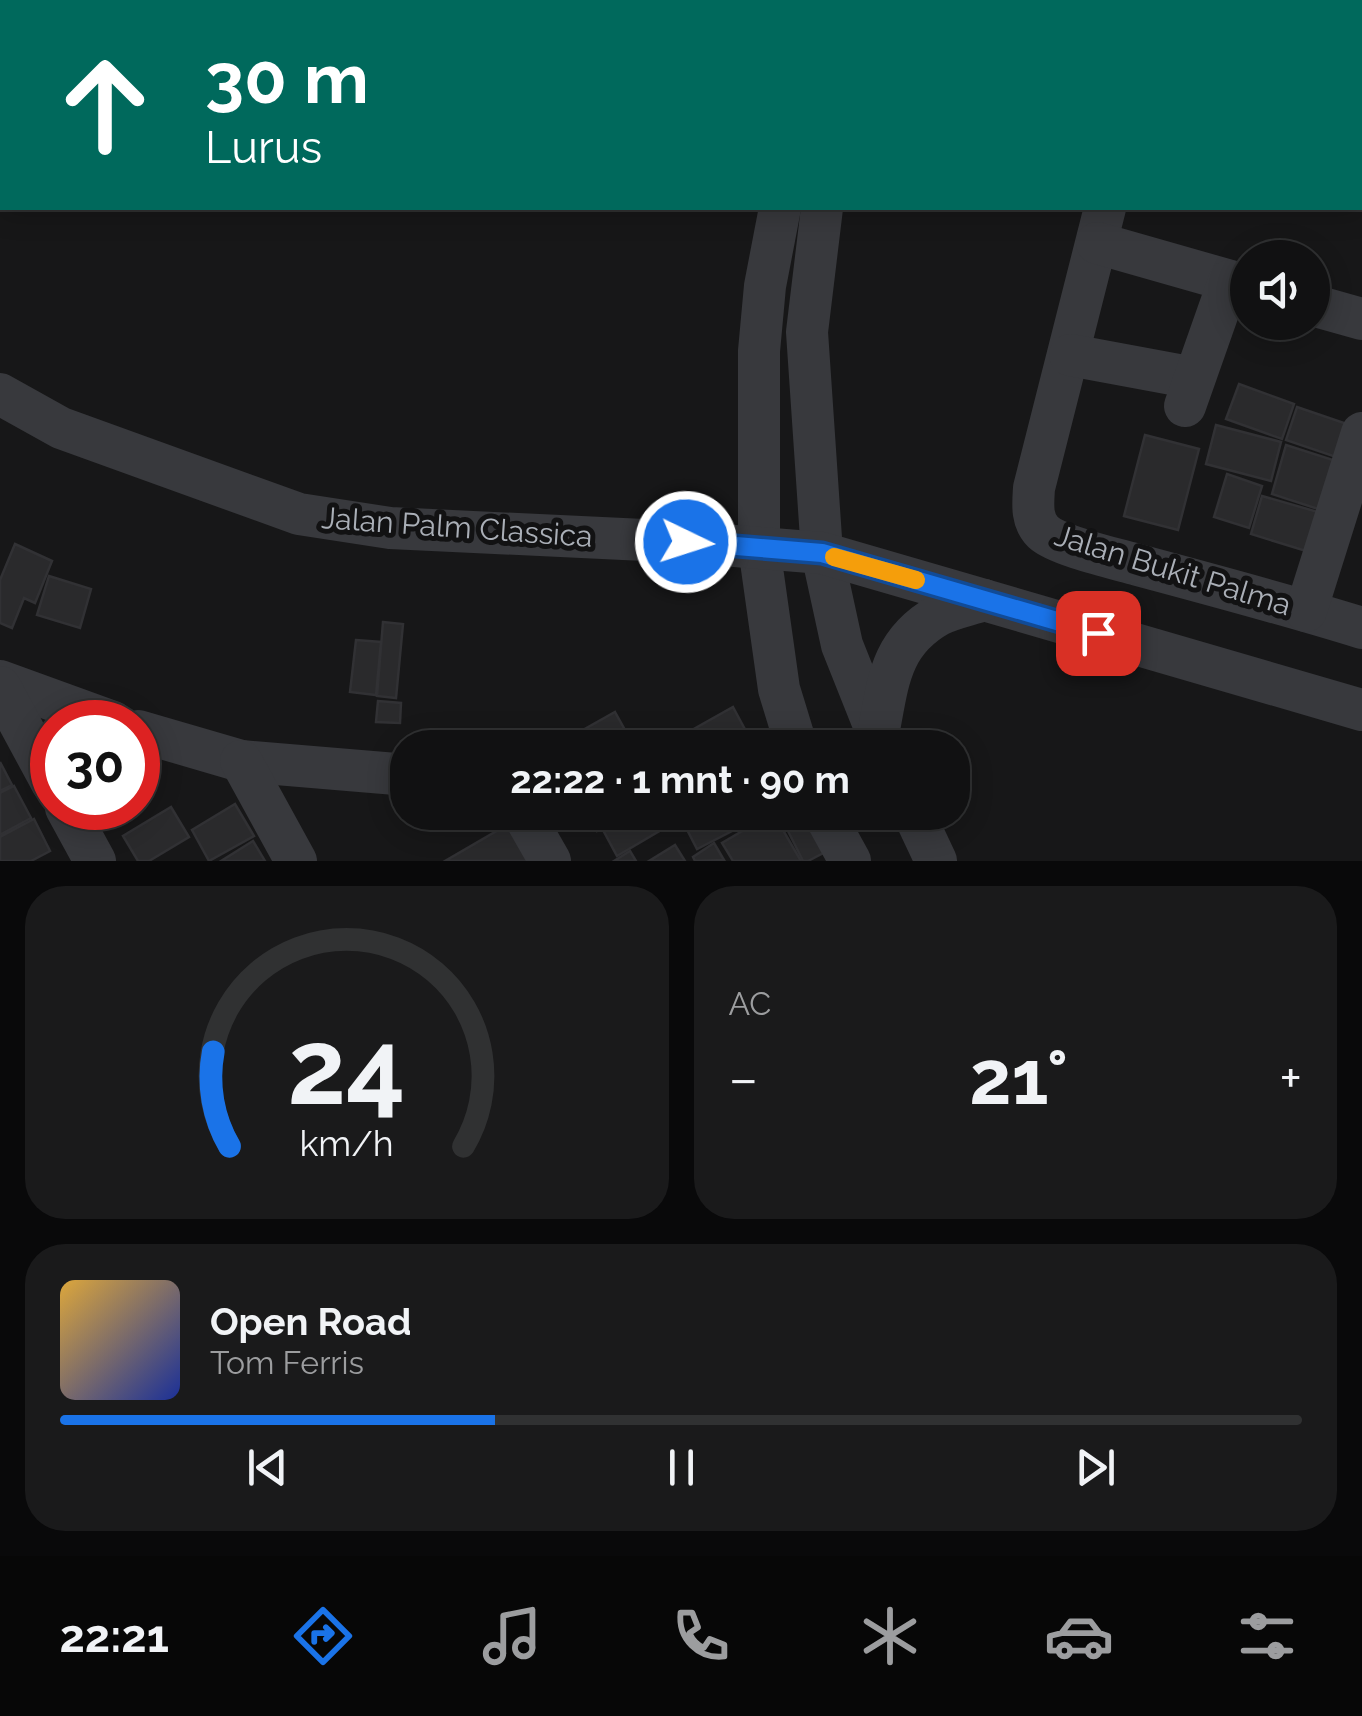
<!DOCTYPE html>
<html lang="id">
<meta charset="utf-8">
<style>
:root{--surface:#111112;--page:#1a1a1b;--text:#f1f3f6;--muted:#9c9d9f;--line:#303132;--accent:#1a73e8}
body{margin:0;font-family:Raleway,sans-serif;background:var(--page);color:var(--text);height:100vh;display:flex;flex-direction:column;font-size:38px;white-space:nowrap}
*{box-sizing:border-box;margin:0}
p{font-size:32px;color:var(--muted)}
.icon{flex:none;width:55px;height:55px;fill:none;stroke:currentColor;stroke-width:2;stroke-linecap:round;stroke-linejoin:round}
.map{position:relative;height:861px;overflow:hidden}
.sheet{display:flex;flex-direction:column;gap:25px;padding:25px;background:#09090a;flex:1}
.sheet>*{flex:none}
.hud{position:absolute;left:0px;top:0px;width:1362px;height:210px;box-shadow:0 5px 25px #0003,0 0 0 2px var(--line);background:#00695c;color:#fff;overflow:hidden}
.tools{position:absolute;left:1230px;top:240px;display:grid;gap:20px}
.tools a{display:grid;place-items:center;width:100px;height:100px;border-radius:50%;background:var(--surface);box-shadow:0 5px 25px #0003,0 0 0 2px var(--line);font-size:50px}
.speed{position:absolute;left:30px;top:700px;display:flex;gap:20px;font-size:50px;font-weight:700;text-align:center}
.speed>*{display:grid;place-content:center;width:130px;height:130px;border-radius:50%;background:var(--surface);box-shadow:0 5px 25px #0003,0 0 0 2px var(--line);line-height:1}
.speed .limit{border:15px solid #d22;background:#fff;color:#111}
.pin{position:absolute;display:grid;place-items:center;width:85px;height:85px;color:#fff;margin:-42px;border-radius:20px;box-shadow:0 5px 15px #0006}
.me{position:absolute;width:110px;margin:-55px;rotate:94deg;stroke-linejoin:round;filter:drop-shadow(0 0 8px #0008)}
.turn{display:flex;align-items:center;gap:35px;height:210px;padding:0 40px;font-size:45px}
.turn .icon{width:130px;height:130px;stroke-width:2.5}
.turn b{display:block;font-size:70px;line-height:85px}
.big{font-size:75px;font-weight:700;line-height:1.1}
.sheet .widget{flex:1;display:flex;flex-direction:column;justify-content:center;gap:15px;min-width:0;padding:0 35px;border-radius:40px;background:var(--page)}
.sheet .dial{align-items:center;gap:0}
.dial svg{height:260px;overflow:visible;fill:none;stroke:var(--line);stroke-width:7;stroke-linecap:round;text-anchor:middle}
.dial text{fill:var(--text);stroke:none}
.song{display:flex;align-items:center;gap:30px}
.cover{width:120px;height:120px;border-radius:15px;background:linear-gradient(135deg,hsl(40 70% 55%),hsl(230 70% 35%))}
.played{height:10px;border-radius:5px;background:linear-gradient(90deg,var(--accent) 35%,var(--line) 35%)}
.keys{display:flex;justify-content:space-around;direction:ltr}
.heat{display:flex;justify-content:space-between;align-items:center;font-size:55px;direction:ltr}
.sheet .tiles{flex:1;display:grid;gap:25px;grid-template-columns:1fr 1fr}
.widget:last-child{grid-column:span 2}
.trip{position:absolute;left:390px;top:730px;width:580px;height:100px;border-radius:40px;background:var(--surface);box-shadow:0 5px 25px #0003,0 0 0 2px var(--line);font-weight:700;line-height:100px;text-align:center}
.tab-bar{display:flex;height:160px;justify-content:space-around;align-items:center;background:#070707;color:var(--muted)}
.tab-bar .icon{width:70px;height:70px}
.tab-bar .active{color:var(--accent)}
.tab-bar b{font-size:45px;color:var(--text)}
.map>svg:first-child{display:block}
.green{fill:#1d231e}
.building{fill:#2a2a2c;stroke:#313134;stroke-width:2.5}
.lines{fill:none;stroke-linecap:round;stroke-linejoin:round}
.minor{stroke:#38393d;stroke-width:42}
.route-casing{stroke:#114b97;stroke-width:25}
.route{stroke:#1a73e8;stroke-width:18}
.slow{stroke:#f59e0b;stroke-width:18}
.labels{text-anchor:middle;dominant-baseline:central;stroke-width:10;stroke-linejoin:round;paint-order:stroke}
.street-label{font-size:30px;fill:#aaafb7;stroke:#121213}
</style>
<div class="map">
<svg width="1362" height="861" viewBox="0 0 1362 861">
<rect width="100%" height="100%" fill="#171718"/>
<polygon class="green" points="1199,0 1362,0 1362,57 1360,57 1360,2 1198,2"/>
<g class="building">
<polygon points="0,110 2,110 2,159 0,158"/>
<polygon points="1239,384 1294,404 1282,439 1226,419"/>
<polygon points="1297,407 1347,424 1336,457 1286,440"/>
<polygon points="1216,425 1281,442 1271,481 1206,464"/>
<polygon points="1145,435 1199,449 1178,530 1124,516"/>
<polygon points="1286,445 1333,460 1318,509 1272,494"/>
<polygon points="1227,474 1262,486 1249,528 1214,517"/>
<polygon points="1262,496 1318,512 1306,551 1251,534"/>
<polygon points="15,544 52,561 35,603 24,598 12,628 0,623 0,580"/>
<polygon points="49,576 91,589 80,628 37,615"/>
<polygon points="383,622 403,624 396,698 377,696"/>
<polygon points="356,640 381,642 376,695 350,692"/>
<polygon points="378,701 401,703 400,723 376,722"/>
<polygon points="733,707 755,748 701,748 692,730"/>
<polygon points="615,712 635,748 551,748"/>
<polygon points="0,762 12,785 0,791"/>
<polygon points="14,786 31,818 0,835 0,793"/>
<polygon points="235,804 254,836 209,861 192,830"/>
<polygon points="171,807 189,837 149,861 138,861 123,836"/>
<polygon points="78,808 127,808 88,828"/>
<polygon points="587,812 630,812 597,831"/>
<polygon points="633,812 667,812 673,823 617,856 603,830"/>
<polygon points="678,812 728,812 736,829 697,849"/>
<polygon points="729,812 765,812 737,827"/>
<polygon points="789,812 812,812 831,849 808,861 803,861 781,817"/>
<polygon points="773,813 801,861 733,861 722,843"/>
<polygon points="34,819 50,851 31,861 0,861 0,837"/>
<polygon points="514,821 537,861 445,861"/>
<polygon points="253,841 265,861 221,861"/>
<polygon points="714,843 724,860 695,861 693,857"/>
<polygon points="675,845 685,861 649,861"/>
<polygon points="630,851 636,861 614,861"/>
</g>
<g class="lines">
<g class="minor">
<polyline points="819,0 831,2"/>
<polyline points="99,2 100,0"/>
<polyline points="560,2 560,0"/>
<polyline points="886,2 886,0"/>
<polyline points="1153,2 1154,0"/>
<polyline points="1360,117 1362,117"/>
<polyline points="780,208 765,286 759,351 759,547 779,689 797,748"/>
<polyline points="822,208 807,332 822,553 842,645 883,748"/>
<path d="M1105 208 1034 488C1033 504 1031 520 1043 532 1058 546 1117 559 1138 565 1213 585 1288 605 1362 628"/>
<polyline points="1097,243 1248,286"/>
<polyline points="1312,305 1362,319"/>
<polyline points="1070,355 1194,378"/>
<polyline points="0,394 61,428 299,514 390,528 686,542 822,553 1362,710"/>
<polyline points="1185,406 1229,281"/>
<polyline points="1306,611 1362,433"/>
<polyline points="0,681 113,722"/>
<polyline points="0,687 52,783"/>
<polyline points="138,731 241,761 408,775"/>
<path d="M878 735C888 684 889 643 939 615 953 608 970 605 984 600"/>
<polyline points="241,761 296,861"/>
<polyline points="66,808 95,861"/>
<polyline points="522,812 550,861"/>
<polyline points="823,812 850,861"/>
<polyline points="913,812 936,861"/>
</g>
</g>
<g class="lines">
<defs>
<polyline id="route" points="686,542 822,553 1098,633"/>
</defs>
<use href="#route" class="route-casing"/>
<use href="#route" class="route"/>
<polyline class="slow" points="834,557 916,580"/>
</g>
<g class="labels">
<g class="street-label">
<text transform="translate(457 527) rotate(4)">Jalan Palm Classica</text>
<text transform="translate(1173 570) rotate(17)">Jalan Bukit Palma</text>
</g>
</g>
</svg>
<div class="tools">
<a><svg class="icon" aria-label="sound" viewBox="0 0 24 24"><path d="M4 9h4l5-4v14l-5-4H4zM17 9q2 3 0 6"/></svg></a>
</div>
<div class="speed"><div class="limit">30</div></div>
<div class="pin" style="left:1098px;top:633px;background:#d93025"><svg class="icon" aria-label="arrive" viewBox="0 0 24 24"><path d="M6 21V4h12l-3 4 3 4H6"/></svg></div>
<svg class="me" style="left:686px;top:542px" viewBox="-20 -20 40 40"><circle r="17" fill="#1a73e8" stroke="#fff" stroke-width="3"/><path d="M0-11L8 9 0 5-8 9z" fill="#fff"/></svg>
<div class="trip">22:22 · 1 mnt · 90 m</div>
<div class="hud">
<div class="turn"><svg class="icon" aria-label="ahead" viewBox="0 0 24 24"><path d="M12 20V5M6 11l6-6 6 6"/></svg><div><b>30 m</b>Lurus</div></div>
</div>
</div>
<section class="sheet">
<div class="tiles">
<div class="widget dial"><svg viewBox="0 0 100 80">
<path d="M14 69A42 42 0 1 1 86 69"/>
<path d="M14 69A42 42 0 0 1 9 40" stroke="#1a73e8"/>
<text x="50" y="56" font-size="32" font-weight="700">24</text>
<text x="50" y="72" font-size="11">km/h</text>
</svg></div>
<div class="widget"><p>AC</p>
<div class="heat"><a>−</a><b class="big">21°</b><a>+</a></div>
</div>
<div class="widget">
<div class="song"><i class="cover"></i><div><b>Open Road</b><p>Tom Ferris</p></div></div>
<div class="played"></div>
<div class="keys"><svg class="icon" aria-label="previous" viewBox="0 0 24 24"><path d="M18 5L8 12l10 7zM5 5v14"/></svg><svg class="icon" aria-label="pause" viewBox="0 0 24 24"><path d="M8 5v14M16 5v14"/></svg><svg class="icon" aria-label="next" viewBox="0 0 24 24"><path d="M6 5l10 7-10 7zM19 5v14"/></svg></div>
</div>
</div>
</section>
<nav class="tab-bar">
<b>22:21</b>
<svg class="icon active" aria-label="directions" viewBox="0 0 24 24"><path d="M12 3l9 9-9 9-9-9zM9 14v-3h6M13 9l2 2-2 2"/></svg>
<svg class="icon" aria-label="music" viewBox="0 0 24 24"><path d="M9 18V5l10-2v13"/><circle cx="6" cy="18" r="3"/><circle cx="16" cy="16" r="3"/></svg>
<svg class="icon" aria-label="phone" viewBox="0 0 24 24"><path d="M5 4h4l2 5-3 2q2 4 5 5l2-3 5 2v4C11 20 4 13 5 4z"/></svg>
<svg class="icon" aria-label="climate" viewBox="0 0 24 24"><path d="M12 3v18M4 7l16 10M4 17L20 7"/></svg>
<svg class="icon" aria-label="car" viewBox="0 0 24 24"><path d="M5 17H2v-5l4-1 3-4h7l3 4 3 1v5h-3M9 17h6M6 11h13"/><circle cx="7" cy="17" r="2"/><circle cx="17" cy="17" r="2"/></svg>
<svg class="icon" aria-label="filters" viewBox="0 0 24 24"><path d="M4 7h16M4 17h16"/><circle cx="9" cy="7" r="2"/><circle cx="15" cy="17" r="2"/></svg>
</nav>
